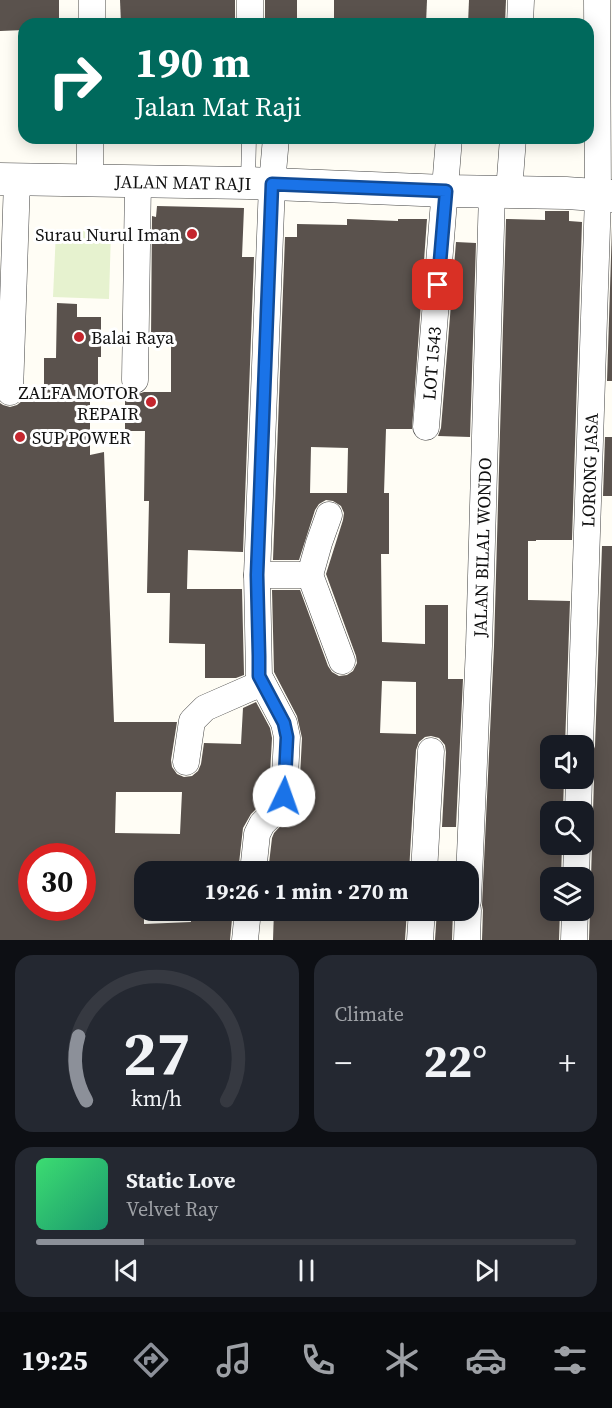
<!DOCTYPE html>
<meta charset="utf-8">
<style>
:root{--surface:#171b24;--page:#242831;--text:#f1f3f6;--muted:#9ea1a6;--line:#363941;--accent:#8c9099}
body{margin:0;font-family:"Source Serif 4",serif;background:var(--page);color:var(--text);height:100vh;display:flex;flex-direction:column;font-size:22px;white-space:nowrap}
*{box-sizing:border-box;margin:0}
p{font-size:20px;color:var(--muted)}
.icon{flex:none;width:33px;height:33px;fill:none;stroke:currentColor;stroke-width:2;stroke-linecap:round;stroke-linejoin:round}
.map{position:relative;height:940px;overflow:hidden}
.panel{display:flex;flex-direction:column;gap:15px;padding:15px;background:#0d0f14;flex:1}
.panel>*{flex:none}
.banner{position:absolute;left:18px;top:18px;width:576px;height:126px;border-radius:18px;box-shadow:0 3px 15px #0003;background:#00695c;color:#fff;overflow:hidden}
.fabs{position:absolute;left:540px;top:735px;display:grid;gap:12px}
.fabs a{display:grid;place-items:center;width:54px;height:54px;border-radius:12px;background:var(--surface);box-shadow:0 3px 15px #0003;font-size:30px}
.speed{position:absolute;left:18px;top:843px;display:flex;gap:12px;font-size:30px;font-weight:700;text-align:center}
.speed>*{display:grid;place-content:center;width:78px;height:78px;border-radius:50%;background:var(--surface);box-shadow:0 3px 15px #0003;line-height:1}
.speed .limit{border:9px solid #d22;background:#fff;color:#111}
.pin{position:absolute;display:grid;place-items:center;width:51px;height:51px;color:#fff;margin:-26px;border-radius:12px;box-shadow:0 3px 9px #0006}
.me{position:absolute;width:66px;margin:-33px;rotate:3deg;stroke-linejoin:round;filter:drop-shadow(0 0 4px #0008)}
.turn{display:flex;align-items:center;gap:21px;height:126px;padding:0 18px;font-size:27px}
.turn .icon{width:78px;height:78px;stroke-width:2.5}
.turn b{display:block;font-size:42px;line-height:51px}
.big{font-size:45px;font-weight:700;line-height:1.1}
.panel .widget{flex:1;display:flex;flex-direction:column;justify-content:center;gap:9px;min-width:0;padding:0 21px;border-radius:18px;background:var(--page)}
.panel .dial{align-items:center;gap:0}
.dial svg{height:156px;overflow:visible;fill:none;stroke:var(--line);stroke-width:7;stroke-linecap:round;text-anchor:middle}
.dial text{fill:var(--text);stroke:none}
.song{display:flex;align-items:center;gap:18px}
.cover{width:72px;height:72px;border-radius:9px;background:linear-gradient(135deg,hsl(140 70% 55%),hsl(160 70% 35%))}
.played{height:6px;border-radius:3px;background:linear-gradient(90deg,var(--accent) 20%,var(--line) 20%)}
.keys{display:flex;justify-content:space-around;direction:ltr}
.heat{display:flex;justify-content:space-between;align-items:center;font-size:33px;direction:ltr}
.panel .tiles{flex:1;display:grid;gap:15px;grid-template-columns:1fr 1fr}
.widget:last-child{grid-column:span 2}
.trip{position:absolute;left:134px;top:861px;width:345px;height:60px;border-radius:18px;background:var(--surface);box-shadow:0 3px 15px #0003;font-weight:700;line-height:60px;text-align:center}
.tab-bar{display:flex;height:96px;justify-content:space-around;align-items:center;background:#090b0e;color:var(--muted)}
.tab-bar .icon{width:42px;height:42px}
.tab-bar .selected{color:var(--accent)}
.tab-bar b{font-size:27px;color:var(--text)}
.map>svg:first-child{display:block}
.pitch{fill:#e6f2cf}
.building{fill:#5a524d;fill-rule:evenodd}
.lines{fill:none;stroke-linecap:round;stroke-linejoin:round}
.service-casing{stroke:#444;stroke-width:15}
.minor-casing{stroke:#444;stroke-width:27}
.tertiary-casing{stroke:#444;stroke-width:33}
.service{stroke:#fff;stroke-width:14}
.minor{stroke:#fff;stroke-width:26}
.tertiary{stroke:#fff;stroke-width:32}
.route-casing{stroke:#114b97;stroke-width:15}
.route{stroke:#1a73e8;stroke-width:10}
.poi-dot{fill:#c4262e;stroke:#fff;stroke-width:2}
.labels{text-anchor:middle;dominant-baseline:central;stroke-width:6;stroke-linejoin:round;paint-order:stroke}
.street-label{font-size:18px;fill:#111;stroke:#fff}
.poi-label{font-size:18px;fill:#111;stroke:#fff;text-anchor:end}
</style>
<div class="map">
<svg width="612" height="940" viewBox="0 0 612 940">
<rect width="100%" height="100%" fill="#fffdf5"/>
<polygon class="pitch" points="56,231 111,231 109,299 53,297"/>
<g class="building">
<polygon points="0,0 59,0 59,24 24,24 24,30 0,31"/>
<polygon points="120,0 235,0 235,24 121,24"/>
<rect x="265" y="0" width="32" height="24"/>
<polygon points="334,0 427,0 426,24 334,24"/>
<polygon points="469,0 506,0 505,24 468,24"/>
<polygon points="157,206 244,208 242,257 254,257 243,552 188,550 187,589 242,589 244,675 236,678 205,678 205,644 169,643 170,593 147,593 149,501 144,501 145,431 125,431 125,392 135,395 144,392 171,392 171,340 151,339 152,216 156,217"/>
<polygon points="545,211 569,211 569,221 582,222 572,540 536,540 536,541 528,541 528,600 570,601 565,746 550,746 550,778 564,778 563,809 550,809 550,844 562,844 561,878 550,878 550,910 560,910 559,940 482,940 483,910 482,905 494,646 506,219 545,220"/>
<path d="M347 219 398 221V219H427L412 429H386L384 493H389V554H381L382 642 425 644V605H448V679H463L456 827H442L446 752 445 745 439 738 431 736 425 737 419 742 416 750 409 872H268L272 838 274 833 291 815 299 797 302 738 297 716 274 672 272 590H300L328 666 332 672 339 676 347 675 353 671 357 663 356 656 326 574 343 520 344 513 341 506 333 501 326 500 319 504 315 510 299 560H273L285 237H297V224L347 225ZM311 447 348 448 347 493H310ZM382 681 416 682V734L380 733Z"/>
<polygon points="612,227 612,381 607,381"/>
<polygon points="456,242 476,243 470,437 438,436 441,428"/>
<path d="M57 303 77 304V317H101V357H98V391H90V455L104 452 114 722H177L171 760 172 767 177 774 184 777 192 776 198 771 201 764 204 743 241 744 243 708 256 702 270 728 272 738 269 792 266 799 251 814 243 828 238 872H144V924L191 922V918L232 919 230 940H0V403L3 405 10 407 17 405 22 401H44V358H56ZM116 792H182L180 834 115 833ZM32 856H82V908H32Z"/>
<polygon points="605,437 612,437 612,496 603,496"/>
<polygon points="602,546 612,546 612,940 589,940 590,910 588,902 584,898 584,891 589,885 591,878 592,844 590,837 586,832 586,825 590,820 593,813 594,778 592,770 587,766 584,764 584,760 588,759 592,754 595,746"/>
<polygon points="274,910 407,910 405,940 273,940"/>
<polygon points="437,910 453,910 452,940 435,940"/>
</g>
<g class="lines">
<defs>
<polyline id="service" points="248,183 249,138"/>
<g id="minor">
<polyline points="92,24 92,0"/>
<polyline points="250,24 250,0"/>
<polyline points="520,24 521,0"/>
<polyline points="90,181 90,138"/>
<polyline points="509,192 513,138"/>
<polyline points="135,380 138,181"/>
<polyline points="10,392 17,180"/>
<path id="s1" d="M426 427 449 138"/>
<polyline points="257,575 310,575 342,661"/>
<polyline points="310,575 319,543 329,515"/>
<path id="s2" d="M580 746 598 196 597 0"/>
<polyline points="186,762 192,721 205,708 262,683"/>
<polyline points="578,812 579,778"/>
<polyline points="253,872 257,834 262,824 278,808 284,796 287,737 284,723 259,676 257,575 272,184 276,138"/>
<polyline points="424,872 431,751"/>
<polyline points="576,878 577,844"/>
<path id="s3" d="M468 901 479 646 492 192"/>
<polyline points="245,940 248,910"/>
<polyline points="420,940 422,910"/>
<polyline points="467,940 468,910"/>
<polyline points="574,940 575,910"/>
</g>
<g id="tertiary">
<path id="s4" d="M0 179 248 183 446 191 566 193 612 196"/>
</g>
</defs>
<use href="#service" class="service-casing"/>
<use href="#minor" class="minor-casing"/>
<use href="#tertiary" class="tertiary-casing"/>
<use href="#service" class="service"/>
<use href="#minor" class="minor"/>
<use href="#tertiary" class="tertiary"/>
</g>
<g class="lines">
<defs>
<polyline id="route" points="284,796 287,737 284,723 259,676 259,656 257,575 272,184 446,191 438,285"/>
</defs>
<use href="#route" class="route-casing"/>
<use href="#route" class="route"/>
</g>
<g class="poi-dot">
<circle cx="192" cy="234" r="6"/>
<circle cx="79" cy="337" r="6"/>
<circle cx="151" cy="402" r="6"/>
<circle cx="20" cy="437" r="6"/>
</g>
<g class="labels">
<g class="street-label">
<text stroke="none"><textPath href="#s4" startOffset="183">JALAN MAT RAJI</textPath></text>
<text stroke="none"><textPath href="#s1" startOffset="64">LOT 1543</textPath></text>
<text stroke="none"><textPath href="#s2" startOffset="276">LORONG JASA</textPath></text>
<text stroke="none"><textPath href="#s3" startOffset="354">JALAN BILAL WONDO</textPath></text>
</g>
<g class="poi-label">
<text x="180" y="234">Surau Nurul Iman</text>
<text x="91" y="337" text-anchor="start">Balai Raya</text>
<text x="139" y="392">ZALFA MOTOR<tspan x="139" dy="21">REPAIR</tspan></text>
<text x="32" y="437" text-anchor="start">SUP POWER</text>
</g>
</g>
</svg>
<div class="fabs">
<a><svg class="icon" aria-label="sound" viewBox="0 0 24 24"><path d="M4 9h4l5-4v14l-5-4H4zM17 9q2 3 0 6"/></svg></a>
<a><svg class="icon" aria-label="search" viewBox="0 0 24 24"><circle cx="10" cy="10" r="6"/><path d="M15 15l6 6"/></svg></a>
<a><svg class="icon" aria-label="layers" viewBox="0 0 24 24"><path d="M12 4l9 5-9 5-9-5zM3 14l9 5 9-5"/></svg></a>
</div>
<div class="speed"><div class="limit">30</div></div>
<div class="pin" style="left:438px;top:285px;background:#d93025"><svg class="icon" aria-label="arrive" viewBox="0 0 24 24"><path d="M6 21V4h12l-3 4 3 4H6"/></svg></div>
<svg class="me" style="left:284px;top:796px" viewBox="-20 -20 40 40"><circle r="19" fill="#fff"/><path d="M0-13L10 11 0 6-10 11z" fill="#1a73e8"/></svg>
<div class="trip">19:26 · 1 min · 270 m</div>
<div class="banner">
<div class="turn"><svg class="icon" aria-label="right" viewBox="0 0 24 24"><path d="M7 20v-9h11M14 6l5 5-5 5"/></svg><div><b>190 m</b>Jalan Mat Raji</div></div>
</div>
</div>
<section class="panel">
<div class="tiles">
<div class="widget dial"><svg viewBox="0 0 100 80">
<path d="M14 69A42 42 0 1 1 86 69"/>
<path d="M14 69A42 42 0 0 1 10 36" stroke="#8c9099"/>
<text x="50" y="56" font-size="32" font-weight="700">27</text>
<text x="50" y="72" font-size="11">km/h</text>
</svg></div>
<div class="widget"><p>Climate</p>
<div class="heat"><a>−</a><b class="big">22°</b><a>+</a></div>
</div>
<div class="widget">
<div class="song"><i class="cover"></i><div><b>Static Love</b><p>Velvet Ray</p></div></div>
<div class="played"></div>
<div class="keys"><svg class="icon" aria-label="previous" viewBox="0 0 24 24"><path d="M18 5L8 12l10 7zM5 5v14"/></svg><svg class="icon" aria-label="pause" viewBox="0 0 24 24"><path d="M8 5v14M16 5v14"/></svg><svg class="icon" aria-label="next" viewBox="0 0 24 24"><path d="M6 5l10 7-10 7zM19 5v14"/></svg></div>
</div>
</div>
</section>
<nav class="tab-bar">
<b>19:25</b>
<svg class="icon selected" aria-label="directions" viewBox="0 0 24 24"><path d="M12 3l9 9-9 9-9-9zM9 14v-3h6M13 9l2 2-2 2"/></svg>
<svg class="icon" aria-label="music" viewBox="0 0 24 24"><path d="M9 18V5l10-2v13"/><circle cx="6" cy="18" r="3"/><circle cx="16" cy="16" r="3"/></svg>
<svg class="icon" aria-label="phone" viewBox="0 0 24 24"><path d="M5 4h4l2 5-3 2q2 4 5 5l2-3 5 2v4C11 20 4 13 5 4z"/></svg>
<svg class="icon" aria-label="climate" viewBox="0 0 24 24"><path d="M12 3v18M4 7l16 10M4 17L20 7"/></svg>
<svg class="icon" aria-label="car" viewBox="0 0 24 24"><path d="M5 17H2v-5l4-1 3-4h7l3 4 3 1v5h-3M9 17h6M6 11h13"/><circle cx="7" cy="17" r="2"/><circle cx="17" cy="17" r="2"/></svg>
<svg class="icon" aria-label="filters" viewBox="0 0 24 24"><path d="M4 7h16M4 17h16"/><circle cx="9" cy="7" r="2"/><circle cx="15" cy="17" r="2"/></svg>
</nav>
